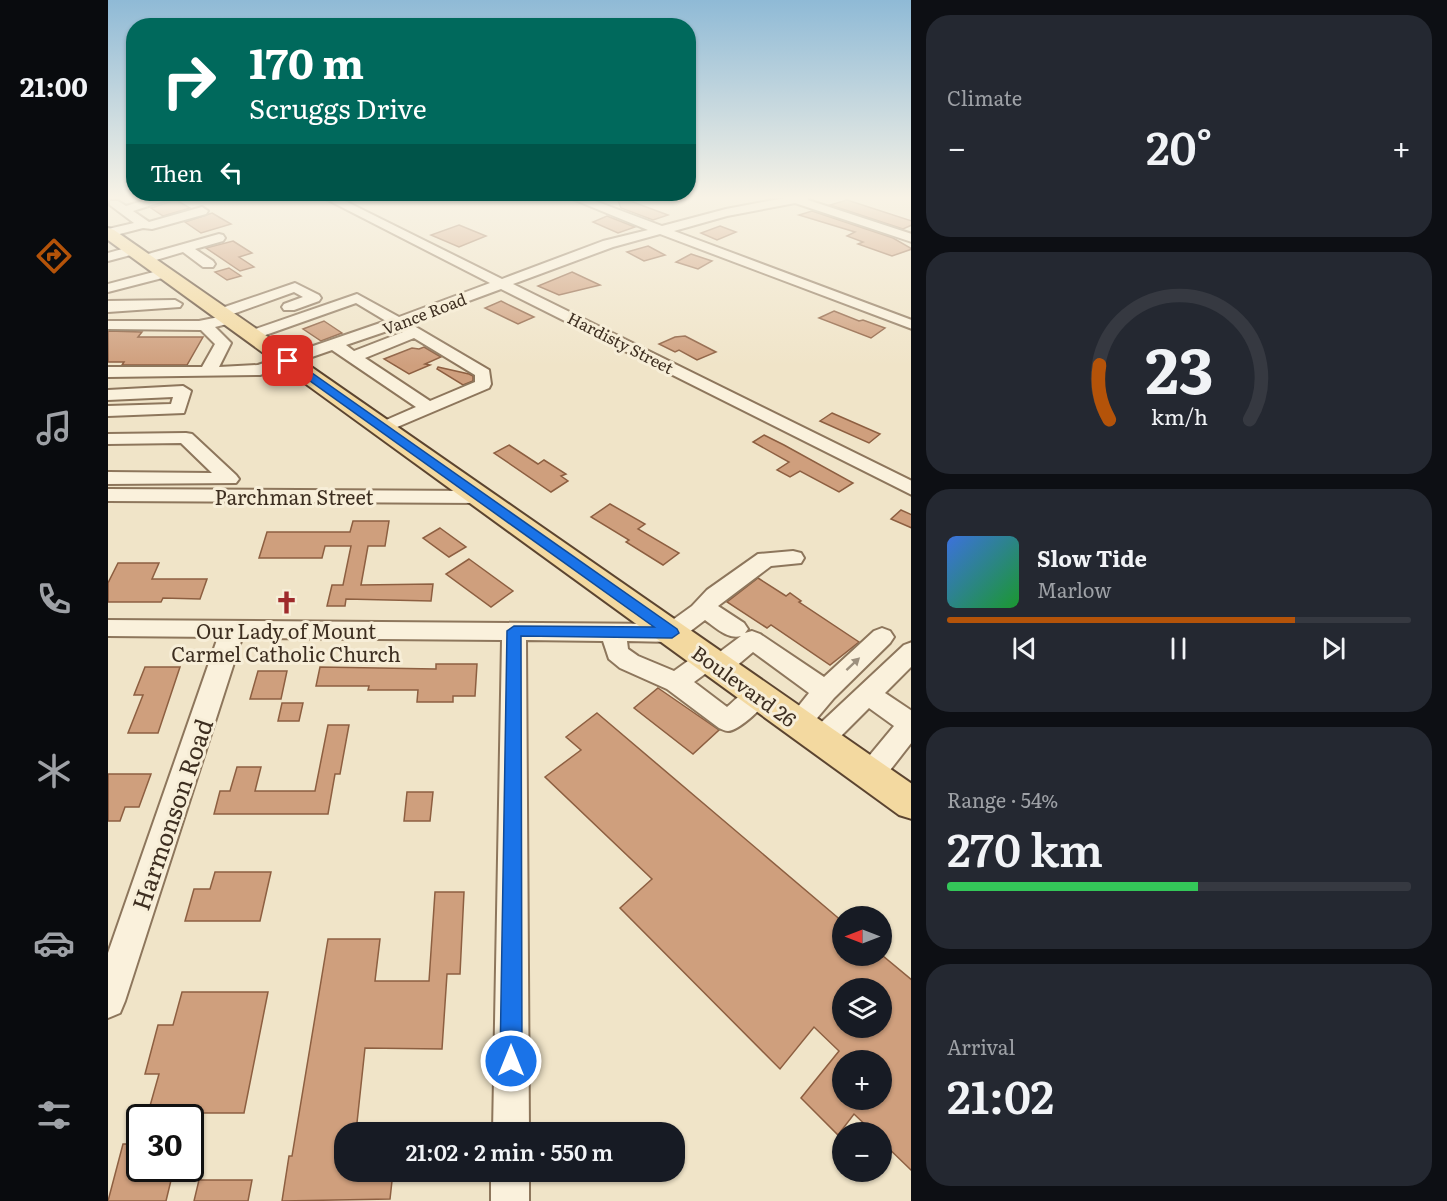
<!DOCTYPE html>
<meta charset="utf-8">
<style>
:root{--surface:#171b24;--page:#242831;--text:#f1f3f6;--muted:#9ea1a6;--line:#363941;--accent:#b45309}
body{margin:0;font-family:Literata,serif;background:var(--page);color:var(--text);height:100vh;display:flex;flex-direction:column;font-size:22px;white-space:nowrap}
*{box-sizing:border-box;margin:0}
p{font-size:20px;color:var(--muted)}
.icon{flex:none;width:33px;height:33px;fill:none;stroke:currentColor;stroke-width:2;stroke-linecap:round;stroke-linejoin:round}
.map{position:relative;flex:1;overflow:hidden}
.sheet{display:flex;flex-direction:column;gap:15px;padding:15px;background:#0d0f14;width:536px}
.sheet>*{flex:none}
.guide{position:absolute;left:18px;top:18px;width:570px;height:183px;border-radius:24px;box-shadow:0 2px 4px #0004;background:#00695c;color:#fff;overflow:hidden}
.needle{width:39px;rotate:270deg}
.fabs{position:absolute;left:724px;top:906px;display:grid;gap:12px}
.fabs a{display:grid;place-items:center;width:60px;height:60px;border-radius:50%;background:var(--surface);box-shadow:0 2px 4px #0004;font-size:30px}
.speed{position:absolute;left:18px;top:1104px;display:flex;gap:12px;font-size:30px;font-weight:700;text-align:center}
.speed>*{display:grid;place-content:center;width:78px;height:78px;border-radius:50%;background:var(--surface);box-shadow:0 2px 4px #0004;line-height:1}
.speed .limit{border:3px solid #111;border-radius:9px;background:#fff;color:#111}
.pin{position:absolute;display:grid;place-items:center;width:51px;height:51px;color:#fff;margin:-26px;border-radius:12px;box-shadow:0 3px 9px #0006}
.me{position:absolute;width:66px;margin:-33px;rotate:0deg;stroke-linejoin:round;filter:drop-shadow(0 0 4px #0008)}
.turn{display:flex;align-items:center;gap:21px;height:126px;padding:0 24px;font-size:27px}
.turn .icon{width:78px;height:78px;stroke-width:2.5}
.turn b{display:block;font-size:42px;line-height:51px}
.then{display:flex;align-items:center;height:57px;padding:0 24px;background:#0003;gap:12px;font-size:22px}
.big{font-size:45px;font-weight:600;line-height:1.1}
.sheet .tile{flex:1;display:flex;flex-direction:column;justify-content:center;gap:9px;min-width:0;padding:0 21px;border-radius:24px;background:var(--page)}
.sheet .dial{align-items:center;gap:0}
.dial svg{height:156px;overflow:visible;fill:none;stroke:var(--line);stroke-width:7;stroke-linecap:round;text-anchor:middle}
.dial text{fill:var(--text);stroke:none}
.song{display:flex;align-items:center;gap:18px}
.cover{width:72px;height:72px;border-radius:9px;background:linear-gradient(135deg,hsl(220 70% 55%),hsl(130 70% 35%))}
.played{height:6px;border-radius:3px;background:linear-gradient(90deg,var(--accent) 75%,var(--line) 75%)}
.keys{display:flex;justify-content:space-around;direction:ltr}
.heat{display:flex;justify-content:space-between;align-items:center;font-size:33px;direction:ltr}
.charge{height:9px;border-radius:4px;background:linear-gradient(90deg,#34c759 54%,var(--line) 0)}
.trip{position:absolute;left:226px;top:1122px;width:351px;height:60px;border-radius:24px;background:var(--surface);box-shadow:0 2px 4px #0004;font-weight:600;line-height:60px;text-align:center}
main{display:flex;flex:1;min-height:0}
.menu{display:flex;flex-direction:column;width:108px;justify-content:space-around;align-items:center;background:#090b0e;color:var(--muted)}
.menu .icon{width:42px;height:42px}
.menu .current{color:var(--accent)}
.menu b{font-size:27px;color:var(--text)}
.map>svg:first-child{display:block}
.building{fill:#cf9f7d;stroke:#8d5f41;stroke-width:1.5;fill-rule:evenodd}
.lines{fill:none;stroke-linecap:round;stroke-linejoin:round}
.minor-casing{stroke:#8d765c;stroke-width:4}
.major-casing{stroke:#5b4430;stroke-width:4}
.minor{fill:#faf1dc;fill-rule:evenodd}
.major{fill:#f3d9a0;fill-rule:evenodd}
.oneway{fill:#9c907e}
.route{fill:#1a73e8;stroke:#114b97;stroke-width:1.5}
.labels{text-anchor:middle;dominant-baseline:central;stroke-width:6;stroke-linejoin:round;paint-order:stroke}
.far-street-label{font-size:16px;fill:#3d2e20;stroke:#f7eed8}
.street-label{font-size:20px;fill:#3d2e20;stroke:#f7eed8}
.poi-label{font-size:20px;fill:#3d2e20;stroke:#f7eed8}
.near-street-label{font-size:24px;fill:#3d2e20;stroke:#f7eed8}
</style>
<main>
<nav class="menu">
<b>21:00</b>
<svg class="icon current" aria-label="directions" viewBox="0 0 24 24"><path d="M12 3l9 9-9 9-9-9zM9 14v-3h6M13 9l2 2-2 2"/></svg>
<svg class="icon" aria-label="music" viewBox="0 0 24 24"><path d="M9 18V5l10-2v13"/><circle cx="6" cy="18" r="3"/><circle cx="16" cy="16" r="3"/></svg>
<svg class="icon" aria-label="phone" viewBox="0 0 24 24"><path d="M5 4h4l2 5-3 2q2 4 5 5l2-3 5 2v4C11 20 4 13 5 4z"/></svg>
<svg class="icon" aria-label="climate" viewBox="0 0 24 24"><path d="M12 3v18M4 7l16 10M4 17L20 7"/></svg>
<svg class="icon" aria-label="car" viewBox="0 0 24 24"><path d="M5 17H2v-5l4-1 3-4h7l3 4 3 1v5h-3M9 17h6M6 11h13"/><circle cx="7" cy="17" r="2"/><circle cx="17" cy="17" r="2"/></svg>
<svg class="icon" aria-label="filters" viewBox="0 0 24 24"><path d="M4 7h16M4 17h16"/><circle cx="9" cy="7" r="2"/><circle cx="15" cy="17" r="2"/></svg>
</nav>
<div class="map">
<svg width="804" height="1201" viewBox="0 0 804 1201">
<rect width="100%" height="100%" fill="#f0e4c8"/>
<g class="building">
<polygon points="509,198 514,198 560,215 545,220 513,208"/>
<polygon points="68,200 82,208 55,216 43,208"/>
<polygon points="739,200 804,221 804,225 795,229 722,205"/>
<polygon points="704,211 785,238 804,249 784,256 750,244 755,242 739,236 747,232 691,215"/>
<polygon points="104,213 123,224 93,233 77,222"/>
<polygon points="499,216 527,227 510,233 485,222"/>
<polygon points="351,225 378,236 351,247 323,235"/>
<polygon points="612,226 628,232 609,240 593,233"/>
<polygon points="125,241 144,253 131,257 146,267 132,271 98,248"/>
<polygon points="540,246 557,255 536,261 519,252"/>
<polygon points="583,254 604,261 590,269 568,262"/>
<polygon points="121,268 133,276 119,280 107,272"/>
<polygon points="464,272 492,285 451,295 430,286"/>
<polygon points="393,301 403,306 426,317 410,324 377,308"/>
<polygon points="726,311 751,321 755,320 777,328 763,338 711,318"/>
<polygon points="216,321 234,333 213,341 195,329"/>
<polygon points="0,331 34,332 30,337 95,337 79,365 14,365 16,362 0,362"/>
<polygon points="577,336 608,352 589,360 571,350 567,352 551,344 567,337"/>
<polygon points="316,347 333,357 317,364 322,365 301,374 276,359 304,348 311,349"/>
<polygon points="330,367 361,374 365,376 365,381 355,385 329,369"/>
<polygon points="724,413 772,434 761,443 712,421"/>
<polygon points="656,435 676,445 745,483 731,492 692,471 682,477 669,470 681,462 645,442"/>
<polygon points="401,445 430,464 436,460 458,474 453,476 460,481 443,492 386,453"/>
<polygon points="502,504 537,524 530,529 571,553 555,565 518,542 521,540 483,517"/>
<polygon points="793,510 804,515 804,528 783,519"/>
<polygon points="245,521 281,521 277,546 260,546 253,585 325,584 323,601 238,599 237,606 219,606 224,585 235,585 243,546 217,546 214,558 151,558 159,532 242,532"/>
<polygon points="332,528 358,547 341,557 315,538"/>
<polygon points="361,559 405,591 383,607 338,574"/>
<polygon points="10,563 51,563 44,579 99,579 92,599 55,598 53,602 0,602 0,583"/>
<polygon points="650,578 678,596 682,593 693,601 691,602 751,642 722,665 663,625 659,628 619,602"/>
<polygon points="328,664 369,664 367,696 345,696 345,702 309,702 310,690 260,690 261,686 208,686 212,667 328,669"/>
<polygon points="37,667 72,667 50,733 20,733 35,695 26,695"/>
<polygon points="150,671 179,671 173,699 142,699"/>
<polygon points="550,688 611,730 585,754 526,708"/>
<polygon points="174,703 195,703 191,721 170,721"/>
<path d="M489 713 735 922V956H775L804 980V1171L774 1142V1132H765L746 1114 730 1135 693 1098 731 1051 706 1027 672 1069 512 908 544 879 437 777 473 750 458 737ZM735 988H774V1028H735ZM735 1060H774V1100H735Z"/>
<polygon points="220,725 241,725 232,774 227,774 220,814 106,814 112,791 122,791 129,767 153,767 147,791 207,791"/>
<polygon points="0,774 43,774 31,807 17,807 12,821 0,821"/>
<polygon points="299,792 325,792 322,821 296,821"/>
<polygon points="107,872 163,872 152,921 77,921 86,889 102,889"/>
<polygon points="327,892 356,892 352,974 339,974 334,1049 257,1048 248,1132 237,1132 237,1172 285,1172 282,1199 174,1201 181,1156 184,1156 220,939 272,939 267,981 321,981"/>
<polygon points="74,992 160,992 136,1113 40,1113 51,1074 37,1074 50,1025 65,1025"/>
<polygon points="15,1144 32,1144 32,1168 66,1168 58,1201 0,1201"/>
<polygon points="91,1180 144,1180 140,1201 86,1201"/>
</g>
<g class="lines">
<defs>
<g id="minor">
<polygon points="45,198 65,198 25,211 41,222 94,207 100,211 98,214 44,229 35,228 0,237 0,229 26,223 2,205 2,201 10,201 18,206"/>
<path d="M216 198H231L394 279 495 241 540 230 462 198H479L554 226 618 209 676 198H701L700 200 804 234V242L687 203 619 216 566 231 804 320V329L552 234 505 247 405 284 804 481V495L393 289 301 323 381 370 383 384 381 388 275 433 269 432 266 428 269 424 308 407 224 350 152 375 0 377V367H94L107 344 93 330 0 329V321H91L111 317 106 313 108 310 187 283 211 295 213 298 211 301 186 310H176L174 307 176 304 195 297 186 292 122 315 129 319 127 322 107 327 123 343 111 367 150 365 278 321 248 303 149 338H139L136 335 139 332 249 294 291 317 382 283ZM288 328 295 332 246 351 238 345ZM306 338 367 375V382L322 401 257 358Z"/>
<polygon points="111,234 115,235 117,238 115,241 87,249 105,261 107,264 105,267 95,267 75,252 38,263 31,259 33,256"/>
<polygon points="25,246 31,250 30,253 0,261 0,253"/>
<polygon points="57,269 64,273 62,276 0,292 0,284"/>
<polygon points="67,300 74,304 72,307 0,312 0,301"/>
<polygon points="75,386 83,391 76,413 0,416 0,406 63,404 65,397 0,400 0,390"/>
<polygon points="78,433 84,434 128,475 131,479 128,483 0,484 0,472 104,473 73,443 0,444 0,434"/>
<polygon points="0,489 372,491 379,493 382,497 379,501 372,503 0,501"/>
<path d="M685 551 693 553 696 558 693 563 663 566 610 606 636 623 640 629 637 633 644 631 652 634 716 677 766 631 774 628 782 631 786 637 782 643 726 698 699 730 690 733 681 730 677 723 701 693 645 652 620 673 611 675 601 671 586 682 619 707C632 696 643 682 660 688L664 695C659 704 631 731 620 731 617 731 614 729 611 728L559 689 512 668 501 659 495 641 418 640 421 1132H385L394 640 134 638 17 1001 12 1013 0 1018V953L110 637 0 636V620L559 624 584 606 599 590 650 554ZM597 620C607 627 620 640 633 636L609 654 600 650 591 653 566 671 530 656 520 649 519 641 564 642 572 639Z"/>
<polygon points="804,642 804,666 777,693 804,711 804,742 772,783 762,787 752,783 748,775 752,767 786,726 761,708 722,747 713,750 704,747 700,739 704,731 796,645"/>
<rect x="383" y="1172" width="38" height="29"/>
</g>
<polygon id="major" points="0,228 6,230 804,784 804,819 791,815 0,240"/>
</defs>
<use href="#minor" class="minor-casing"/>
<use href="#major" class="major-casing"/>
<use href="#minor" class="minor"/>
<use href="#major" class="major"/>
</g>
<defs><path id="oneway-solid" d="M-6-.8H1V-3.2L6.5 0L1 3.2V.8H-6Z" transform="scale(1.5)"/></defs>
<use class="oneway" href="#oneway-solid" transform="translate(745 664) rotate(-43)"/>
<linearGradient id="sky" x2="0" y2="1"><stop stop-color="#8fbad6"/><stop offset="0.54" stop-color="#f8f3e6"/><stop offset="1" stop-color="#f8f3e6" stop-opacity="0"/></linearGradient>
<rect width="804" height="366" fill="url(#sky)"/>
<polygon class="route" points="177,359 184,359 569,629 571,633 564,638 413,636 414,1061 411,1068 403,1071 396,1068 392,1061 399,631 406,626 546,627 177,363"/>
<defs>
<symbol id="church-bare" viewBox="-9 -9 18 18"><path d="M-1.2-6h2.4v3.5h3.3v2.4h-3.3V6h-2.4V-.1h-3.3v-2.4h3.3Z" fill="#9e2a2b" stroke="#f7eed8" stroke-width="2.5" paint-order="stroke"/></symbol>
</defs>
<g fill-rule="evenodd">
<use href="#church-bare" x="162" y="586" width="33" height="33"/>
</g>
<g class="labels">
<g class="far-street-label">
<text transform="translate(316 313) rotate(-21)">Vance Road</text>
<text transform="translate(513 342) rotate(27)">Hardisty Street</text>
</g>
<g class="street-label">
<text x="186" y="496">Parchman Street</text>
<text transform="translate(637 685) rotate(36)">Boulevard 26</text>
</g>
<g class="poi-label">
<text x="178" y="630">Our Lady of Mount<tspan x="178" dy="23">Carmel Catholic Church</tspan></text>
</g>
<g class="near-street-label">
<text transform="translate(63 814) rotate(-71)">Harmonson Road</text>
</g>
</g>
</svg>
<div class="fabs">
<a><svg class="needle" viewBox="-14 -14 28 28"><path d="M0-13l5 13h-10z" fill="#e53935"/><path d="M0 13l5-13h-10z" fill="#9ea1a6"/></svg></a>
<a><svg class="icon" aria-label="layers" viewBox="0 0 24 24"><path d="M12 4l9 5-9 5-9-5zM3 14l9 5 9-5"/></svg></a>
<a>+</a>
<a>−</a>
</div>
<div class="speed"><div class="limit">30</div></div>
<div class="pin" style="left:180px;top:361px;background:#d93025"><svg class="icon" aria-label="arrive" viewBox="0 0 24 24"><path d="M6 21V4h12l-3 4 3 4H6"/></svg></div>
<svg class="me" style="left:403px;top:1061px" viewBox="-20 -20 40 40"><circle r="17" fill="#1a73e8" stroke="#fff" stroke-width="3"/><path d="M0-11L8 9 0 5-8 9z" fill="#fff"/></svg>
<div class="trip">21:02 · 2 min · 550 m</div>
<div class="guide">
<div class="turn"><svg class="icon" aria-label="right" viewBox="0 0 24 24"><path d="M7 20v-9h11M14 6l5 5-5 5"/></svg><div><b>170 m</b>Scruggs Drive</div></div>
<div class="then">Then<svg class="icon" aria-label="left" viewBox="0 0 24 24"><path d="M17 20v-9H6M10 6l-5 5 5 5"/></svg></div>
</div>
</div>
<section class="sheet">
<div class="tile"><p>Climate</p>
<div class="heat"><a>−</a><b class="big">20°</b><a>+</a></div>
</div>
<div class="tile dial"><svg viewBox="0 0 100 80">
<path d="M14 69A42 42 0 1 1 86 69"/>
<path d="M14 69A42 42 0 0 1 9 41" stroke="#b45309"/>
<text x="50" y="56" font-size="32" font-weight="700">23</text>
<text x="50" y="72" font-size="11">km/h</text>
</svg></div>
<div class="tile">
<div class="song"><i class="cover"></i><div><b>Slow Tide</b><p>Marlow</p></div></div>
<div class="played"></div>
<div class="keys"><svg class="icon" aria-label="previous" viewBox="0 0 24 24"><path d="M18 5L8 12l10 7zM5 5v14"/></svg><svg class="icon" aria-label="pause" viewBox="0 0 24 24"><path d="M8 5v14M16 5v14"/></svg><svg class="icon" aria-label="next" viewBox="0 0 24 24"><path d="M6 5l10 7-10 7zM19 5v14"/></svg></div>
</div>
<div class="tile"><p>Range · 54%</p><b class="big">270 km</b><div class="charge"></div></div>
<div class="tile"><p>Arrival</p><b class="big">21:02</b></div>
</section>
</main>
